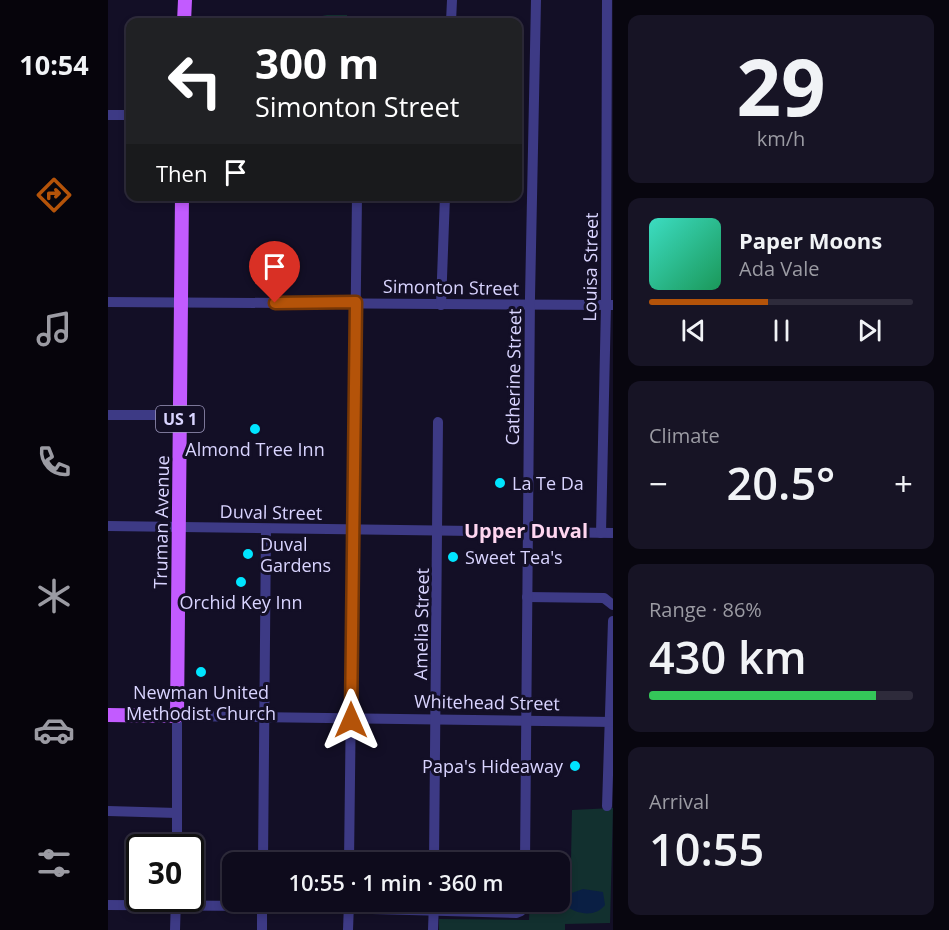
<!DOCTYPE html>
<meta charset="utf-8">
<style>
:root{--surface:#0e0b1c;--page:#171425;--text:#f1f3f6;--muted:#9b9ba3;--line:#2e2b3b;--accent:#b45309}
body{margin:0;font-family:"Open Sans",sans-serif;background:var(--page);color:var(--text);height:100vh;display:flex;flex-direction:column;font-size:22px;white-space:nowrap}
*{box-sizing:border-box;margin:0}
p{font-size:20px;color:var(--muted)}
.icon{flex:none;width:33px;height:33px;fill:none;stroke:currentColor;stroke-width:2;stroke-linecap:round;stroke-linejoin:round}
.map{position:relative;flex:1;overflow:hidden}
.drawer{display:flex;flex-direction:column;gap:15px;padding:15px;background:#08060f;width:336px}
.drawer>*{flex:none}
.guide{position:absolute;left:18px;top:18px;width:396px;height:183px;border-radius:12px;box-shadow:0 3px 9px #0003,0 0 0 2px var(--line);background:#202124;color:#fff;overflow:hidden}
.speed{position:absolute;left:18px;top:834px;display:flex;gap:12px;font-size:30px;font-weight:700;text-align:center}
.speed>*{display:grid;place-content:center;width:78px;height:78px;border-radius:50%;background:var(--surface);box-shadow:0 3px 9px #0003,0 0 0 2px var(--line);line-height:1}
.speed .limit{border:3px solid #111;border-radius:9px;background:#fff;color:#111}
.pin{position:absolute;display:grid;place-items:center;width:51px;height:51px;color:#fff;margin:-62px -26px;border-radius:50% 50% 50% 0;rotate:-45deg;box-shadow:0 0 6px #0007}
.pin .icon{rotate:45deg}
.me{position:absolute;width:66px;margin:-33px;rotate:0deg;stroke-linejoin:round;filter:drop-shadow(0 0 4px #0008)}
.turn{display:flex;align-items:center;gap:21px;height:126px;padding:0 30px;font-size:27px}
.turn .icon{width:78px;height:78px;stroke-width:2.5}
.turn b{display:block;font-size:42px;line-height:51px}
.then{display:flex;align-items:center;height:57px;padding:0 30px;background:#0003;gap:12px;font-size:22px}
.big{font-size:45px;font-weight:600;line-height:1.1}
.drawer .widget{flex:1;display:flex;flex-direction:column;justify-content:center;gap:9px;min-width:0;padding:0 21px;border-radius:12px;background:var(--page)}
.drawer .dial{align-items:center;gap:0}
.dial b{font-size:78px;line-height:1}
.song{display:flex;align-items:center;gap:18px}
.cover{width:72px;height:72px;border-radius:9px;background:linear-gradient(135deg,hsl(170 70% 55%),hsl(150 70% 35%))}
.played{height:6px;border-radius:3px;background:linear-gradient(90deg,var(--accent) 45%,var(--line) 45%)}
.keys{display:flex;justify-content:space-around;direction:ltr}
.heat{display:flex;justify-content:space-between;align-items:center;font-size:33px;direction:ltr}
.charge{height:9px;border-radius:4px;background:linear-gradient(90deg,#34c759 86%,var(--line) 0)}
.trip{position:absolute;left:114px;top:852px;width:348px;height:60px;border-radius:12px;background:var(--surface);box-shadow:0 3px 9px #0003,0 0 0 2px var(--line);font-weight:600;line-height:60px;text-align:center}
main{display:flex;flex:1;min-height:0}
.menu{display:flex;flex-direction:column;width:108px;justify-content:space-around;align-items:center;background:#06040b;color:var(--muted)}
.menu .icon{width:42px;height:42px}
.menu .on{color:var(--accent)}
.menu b{font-size:27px;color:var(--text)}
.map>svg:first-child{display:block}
.green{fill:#12302f}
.water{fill:#0a1f44}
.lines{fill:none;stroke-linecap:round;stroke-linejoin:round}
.minor{stroke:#3d3a85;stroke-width:10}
.major{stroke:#c25bff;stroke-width:14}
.route-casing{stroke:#753606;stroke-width:15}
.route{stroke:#b45309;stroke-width:10}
.poi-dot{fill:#00e5ff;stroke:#130f26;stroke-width:2}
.labels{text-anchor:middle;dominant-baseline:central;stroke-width:6;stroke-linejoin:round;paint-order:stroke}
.shield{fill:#130f26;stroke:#9e99be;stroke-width:1.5}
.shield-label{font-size:16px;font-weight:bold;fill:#d9d4ff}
.street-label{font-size:18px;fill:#d9d4ff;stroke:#130f26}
.poi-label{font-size:18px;fill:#d9d4ff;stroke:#130f26}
.neighbourhood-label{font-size:20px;font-weight:bold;fill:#ffd6f0;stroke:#130f26}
</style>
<main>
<nav class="menu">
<b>10:54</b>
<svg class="icon on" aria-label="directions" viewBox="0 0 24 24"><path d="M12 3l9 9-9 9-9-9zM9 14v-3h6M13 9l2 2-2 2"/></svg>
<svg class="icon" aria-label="music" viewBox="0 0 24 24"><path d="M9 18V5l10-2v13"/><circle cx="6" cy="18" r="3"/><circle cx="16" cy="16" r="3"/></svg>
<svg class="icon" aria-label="phone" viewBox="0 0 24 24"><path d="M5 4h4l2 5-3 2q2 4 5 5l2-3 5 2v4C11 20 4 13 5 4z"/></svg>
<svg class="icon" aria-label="climate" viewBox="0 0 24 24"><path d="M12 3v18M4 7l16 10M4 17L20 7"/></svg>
<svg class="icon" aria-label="car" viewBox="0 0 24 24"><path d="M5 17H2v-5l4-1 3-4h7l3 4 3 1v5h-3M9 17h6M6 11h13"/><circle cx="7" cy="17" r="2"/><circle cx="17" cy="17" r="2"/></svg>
<svg class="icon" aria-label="filters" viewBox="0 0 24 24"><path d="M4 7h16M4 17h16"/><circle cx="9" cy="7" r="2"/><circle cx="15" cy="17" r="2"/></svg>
</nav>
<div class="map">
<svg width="505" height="930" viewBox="0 0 505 930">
<rect width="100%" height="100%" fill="#130f26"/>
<g class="green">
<polygon points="219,15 239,15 240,22 205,22 209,17"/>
<polygon points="505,808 502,923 457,924 457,930 331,930 331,919 421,920 422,902 452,902 452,862 423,862 463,860 464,810"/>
</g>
<path class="water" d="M475 889 495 892 497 905C488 917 470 915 458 906L461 894Z"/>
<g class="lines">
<g class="minor">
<polyline points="343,22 344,0"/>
<polyline points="0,115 22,115"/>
<polyline points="0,302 505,305"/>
<polyline points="333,305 337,196"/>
<polyline points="0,415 72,415"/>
<polyline points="0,526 505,533"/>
<polyline points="493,533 498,305 499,0"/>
<polyline points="419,597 496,598 505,605"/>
<polyline points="499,806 505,621"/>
<polyline points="0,811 69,813"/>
<polyline points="69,848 69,716 505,722"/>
<polyline points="155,862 158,529"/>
<polyline points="241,862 249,196"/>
<polyline points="326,862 330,422"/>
<polyline points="417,862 422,297 428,0"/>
<polyline points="0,905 154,906 408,913 413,911 417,902"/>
<polyline points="67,930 68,899"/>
<polyline points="154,930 154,902"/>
<polyline points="240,930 241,903"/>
<polyline points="325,930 326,902"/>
</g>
<g class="major">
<polyline points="76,22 77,0"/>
<polyline points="0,715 69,716 74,196"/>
</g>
</g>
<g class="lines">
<defs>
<polyline id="route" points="167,303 248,302 243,720"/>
</defs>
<use href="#route" class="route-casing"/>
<use href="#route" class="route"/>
</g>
<g class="poi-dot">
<circle cx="147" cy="429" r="6"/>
<circle cx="392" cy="483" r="6"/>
<circle cx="140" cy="554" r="6"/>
<circle cx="345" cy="557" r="6"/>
<circle cx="133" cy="582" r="6"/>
<circle cx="93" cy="672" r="6"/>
<circle cx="467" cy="766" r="6"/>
</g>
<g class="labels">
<rect class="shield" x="48" y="406" width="48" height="26" rx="4.5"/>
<g class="shield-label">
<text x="72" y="419">US 1</text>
</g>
<g class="street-label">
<text transform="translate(482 267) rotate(-89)">Louisa Street</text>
<text transform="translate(343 287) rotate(1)">Simonton Street</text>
<text transform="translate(405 377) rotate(-89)">Catherine Street</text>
<text transform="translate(163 512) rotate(1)">Duval Street</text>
<text transform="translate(53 522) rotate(-89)">Truman Avenue</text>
<text transform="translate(313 624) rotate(-89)">Amelia Street</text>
<text transform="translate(379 702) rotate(1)">Whitehead Street</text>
</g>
<g class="poi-label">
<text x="147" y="449">Almond Tree Inn</text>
<text x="404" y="483" text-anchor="start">La Te Da</text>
<text x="152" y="544" text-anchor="start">Duval<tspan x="152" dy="21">Gardens</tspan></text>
<text x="357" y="557" text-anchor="start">Sweet Tea's</text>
<text x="133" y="602">Orchid Key Inn</text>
<text x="93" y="692">Newman United<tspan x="93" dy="21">Methodist Church</tspan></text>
<text x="455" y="766" text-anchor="end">Papa's Hideaway</text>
</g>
<g class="neighbourhood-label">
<text x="418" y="530">Upper Duval</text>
</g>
</g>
</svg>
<div class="speed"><div class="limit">30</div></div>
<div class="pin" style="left:167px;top:303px;background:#d93025"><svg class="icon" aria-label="arrive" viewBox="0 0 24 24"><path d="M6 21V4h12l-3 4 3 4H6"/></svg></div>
<svg class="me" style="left:243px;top:720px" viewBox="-20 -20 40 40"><path d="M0-17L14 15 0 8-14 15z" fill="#b45309" stroke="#fff" stroke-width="4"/></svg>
<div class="trip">10:55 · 1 min · 360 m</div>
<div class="guide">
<div class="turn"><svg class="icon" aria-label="left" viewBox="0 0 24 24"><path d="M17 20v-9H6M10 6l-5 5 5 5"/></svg><div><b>300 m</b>Simonton Street</div></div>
<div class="then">Then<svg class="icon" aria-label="arrive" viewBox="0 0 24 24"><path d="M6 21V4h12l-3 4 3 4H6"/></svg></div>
</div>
</div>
<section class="drawer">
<div class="widget dial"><b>29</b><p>km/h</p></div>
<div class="widget">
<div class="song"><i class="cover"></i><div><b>Paper Moons</b><p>Ada Vale</p></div></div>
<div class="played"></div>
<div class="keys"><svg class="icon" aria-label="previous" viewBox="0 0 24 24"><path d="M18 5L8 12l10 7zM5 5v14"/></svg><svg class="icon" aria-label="pause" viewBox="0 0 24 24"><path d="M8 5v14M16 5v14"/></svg><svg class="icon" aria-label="next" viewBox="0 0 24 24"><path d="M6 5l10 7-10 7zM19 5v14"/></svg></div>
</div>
<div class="widget"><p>Climate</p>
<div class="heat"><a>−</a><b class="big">20.5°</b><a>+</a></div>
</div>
<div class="widget"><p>Range · 86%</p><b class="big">430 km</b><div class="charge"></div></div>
<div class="widget"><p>Arrival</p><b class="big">10:55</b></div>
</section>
</main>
